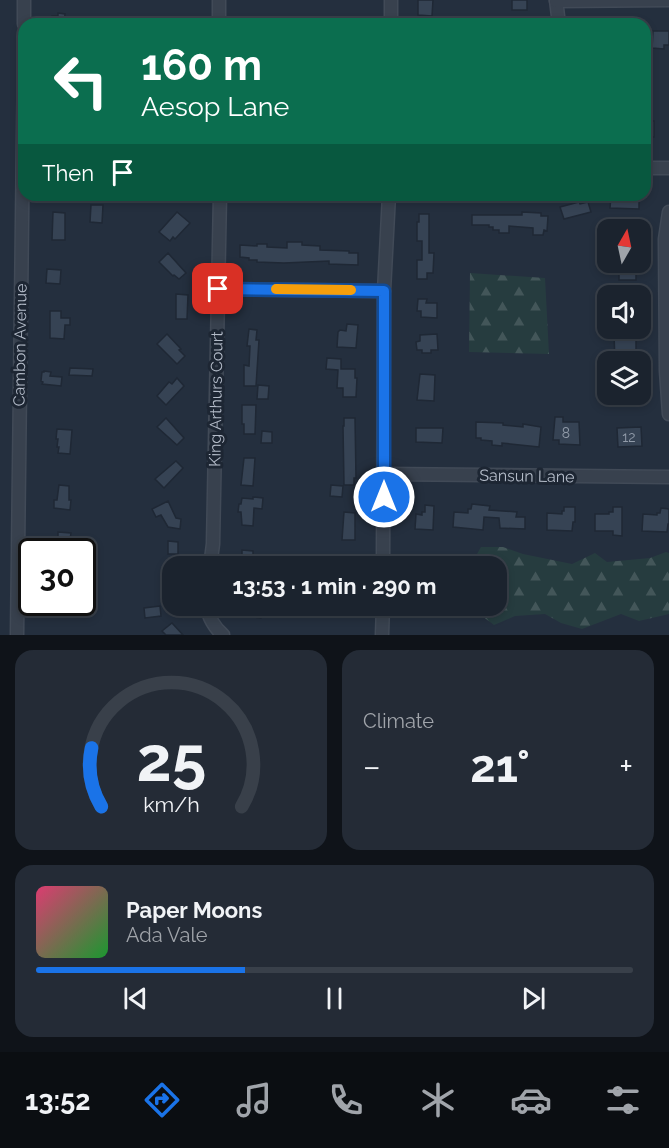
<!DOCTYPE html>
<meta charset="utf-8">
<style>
:root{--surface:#1b232e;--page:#242b36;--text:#f1f3f6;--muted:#a0a4aa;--line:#39404a;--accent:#1a73e8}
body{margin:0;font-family:Raleway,sans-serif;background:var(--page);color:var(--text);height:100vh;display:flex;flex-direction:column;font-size:22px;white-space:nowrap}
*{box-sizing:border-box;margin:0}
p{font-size:20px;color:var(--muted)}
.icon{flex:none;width:33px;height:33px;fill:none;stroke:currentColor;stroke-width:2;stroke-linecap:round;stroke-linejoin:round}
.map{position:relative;height:635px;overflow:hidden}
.details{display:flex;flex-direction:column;gap:15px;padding:15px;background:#0f1319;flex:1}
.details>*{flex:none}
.guide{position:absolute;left:18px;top:18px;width:633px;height:183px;border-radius:18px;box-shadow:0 3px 9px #0003,0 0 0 2px var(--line);background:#0b6e4f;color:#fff;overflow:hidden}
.needle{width:39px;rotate:9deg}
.fabs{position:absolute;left:597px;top:219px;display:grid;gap:12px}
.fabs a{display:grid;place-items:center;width:54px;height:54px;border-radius:12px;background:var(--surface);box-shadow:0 3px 9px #0003,0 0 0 2px var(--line);font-size:30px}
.speed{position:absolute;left:18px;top:538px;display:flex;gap:12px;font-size:30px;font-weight:700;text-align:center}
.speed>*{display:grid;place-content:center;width:78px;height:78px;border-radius:50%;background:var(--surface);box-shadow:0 3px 9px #0003,0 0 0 2px var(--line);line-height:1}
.speed .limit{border:3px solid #111;border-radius:9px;background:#fff;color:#111}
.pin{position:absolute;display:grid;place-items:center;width:51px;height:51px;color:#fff;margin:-26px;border-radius:12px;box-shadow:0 3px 9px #0006}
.me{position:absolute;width:66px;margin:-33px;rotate:0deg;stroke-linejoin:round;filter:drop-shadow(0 0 4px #0008)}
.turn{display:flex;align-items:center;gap:21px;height:126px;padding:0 24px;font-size:27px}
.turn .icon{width:78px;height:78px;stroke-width:2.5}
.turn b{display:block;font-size:42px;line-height:51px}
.then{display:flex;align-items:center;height:57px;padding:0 24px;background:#0003;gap:12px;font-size:22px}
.big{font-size:45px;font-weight:700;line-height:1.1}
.details .card{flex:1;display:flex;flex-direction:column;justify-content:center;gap:9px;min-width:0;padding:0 21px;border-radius:18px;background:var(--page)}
.details .dial{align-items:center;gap:0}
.dial svg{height:156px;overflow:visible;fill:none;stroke:var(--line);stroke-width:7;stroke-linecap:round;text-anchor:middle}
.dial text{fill:var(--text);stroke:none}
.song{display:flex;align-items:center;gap:18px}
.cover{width:72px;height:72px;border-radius:9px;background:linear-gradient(135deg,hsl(340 70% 55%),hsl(130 70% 35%))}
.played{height:6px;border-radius:3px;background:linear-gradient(90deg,var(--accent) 35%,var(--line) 35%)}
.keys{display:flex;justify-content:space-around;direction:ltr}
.heat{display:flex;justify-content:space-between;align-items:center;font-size:33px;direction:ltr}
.details .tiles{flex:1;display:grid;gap:15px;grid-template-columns:1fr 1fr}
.card:last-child{grid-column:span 2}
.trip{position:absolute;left:162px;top:556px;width:345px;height:60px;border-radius:18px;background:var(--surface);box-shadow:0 3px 9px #0003,0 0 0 2px var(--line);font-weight:700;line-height:60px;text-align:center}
.dock{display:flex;height:96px;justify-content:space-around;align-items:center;background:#0b0e12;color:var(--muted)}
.dock .icon{width:42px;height:42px}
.dock .on{color:var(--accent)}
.dock b{font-size:27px;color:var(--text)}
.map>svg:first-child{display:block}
.forest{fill:url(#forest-firs)}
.building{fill:#364354;stroke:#1f2835;stroke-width:1.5}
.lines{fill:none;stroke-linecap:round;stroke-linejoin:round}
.minor-casing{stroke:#414a57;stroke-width:15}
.minor{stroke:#38414e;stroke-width:12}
.route-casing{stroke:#114b97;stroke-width:15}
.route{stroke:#1a73e8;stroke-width:10}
.slow{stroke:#f59e0b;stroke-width:10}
.labels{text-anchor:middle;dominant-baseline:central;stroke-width:6;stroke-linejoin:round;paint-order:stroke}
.number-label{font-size:14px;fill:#929caa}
.street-label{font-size:16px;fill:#b4bcc9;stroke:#1d2633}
</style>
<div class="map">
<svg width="669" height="635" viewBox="0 0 669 635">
<defs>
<pattern id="forest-firs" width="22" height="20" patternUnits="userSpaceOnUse" patternTransform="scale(1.5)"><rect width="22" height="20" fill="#263c3f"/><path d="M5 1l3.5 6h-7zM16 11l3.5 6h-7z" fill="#435659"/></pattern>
</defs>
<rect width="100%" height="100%" fill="#242f3e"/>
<g class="forest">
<polygon points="470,273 545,278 549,354 469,352"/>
<polygon points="481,547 503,547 523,554 572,564 595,553 607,562 650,558 666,552 669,553 669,614 639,621 621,614 582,629 561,623 545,614 515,616 494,625 482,616 482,606 496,606 496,567 477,567 473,561"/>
</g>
<g class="building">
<polygon points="418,0 433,0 432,16 418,15"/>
<rect x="512" y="0" width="15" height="10"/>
<polygon points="58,13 65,14 64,24 51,24 52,16 58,16"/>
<polygon points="653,31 669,31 669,45 664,45 664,49 652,48"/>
<rect x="645" y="121" width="9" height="16"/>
<polygon points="611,196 631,196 631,198 639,198 639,209 610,208"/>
<polygon points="579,202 580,204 588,202 591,212 564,219 560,207"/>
<polygon points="91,205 103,205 102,223 90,222"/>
<polygon points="53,212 65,213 65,240 52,240"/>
<polygon points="177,212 190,223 175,239 173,237 170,241 159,232"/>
<polygon points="522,212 541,213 541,216 548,216 547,231 544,230 543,235 533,235 533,228 509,226 509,233 499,233 499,230 493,230 493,227 489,227 489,225 472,225 472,215 522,215"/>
<polygon points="419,214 429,214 429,253 434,253 433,273 427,273 427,279 417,279 417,260 422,260 422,241 417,241 417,222 419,222"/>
<polygon points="287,242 302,242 302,245 320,246 320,250 349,251 349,253 358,253 358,265 329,264 329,261 284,263 257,262 257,260 249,260 249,258 240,257 240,245 257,246 257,244 267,244 267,247 287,248"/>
<polygon points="168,253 186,273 179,279 174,275 173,276 159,262"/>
<polygon points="624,262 636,262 636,280 619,280 619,270 624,270"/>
<polygon points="47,269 61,270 60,284 46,283"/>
<polygon points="176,294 188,295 187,319 176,319"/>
<polygon points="418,299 427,299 426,303 437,303 437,318 421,317 421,311 417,311"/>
<polygon points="50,311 61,311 61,318 70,318 70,325 65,325 64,339 50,338"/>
<polygon points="347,324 358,325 356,348 337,347 338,332 340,330 346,331"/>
<polygon points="249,329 257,330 256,340 259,340 256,386 244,386 244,365 249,366 250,346 247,346"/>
<polygon points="636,333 636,362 615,362 614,334"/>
<polygon points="167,334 181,349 179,350 185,356 177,364 157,344"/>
<polygon points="437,334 438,350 431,350 431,353 422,353 422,350 417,350 416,342 420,341 420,335"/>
<polygon points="327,358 341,359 341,369 355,369 355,378 357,378 356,397 343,397 343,388 337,388 338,370 326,369"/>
<polygon points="70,368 93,369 92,376 69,375"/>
<polygon points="44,371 51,372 50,376 62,377 61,386 42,384 43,382 41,381 42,372 44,372"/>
<polygon points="420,374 435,375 434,401 417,400"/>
<polygon points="177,378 184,386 166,405 157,396 169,382 172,384"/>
<polygon points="258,385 269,386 268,399 257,399"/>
<rect x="615" y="394" width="21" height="10"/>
<polygon points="242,405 256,405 255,434 244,434 244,424 242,424"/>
<polygon points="555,417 563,417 563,422 579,422 580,445 559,444 559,440 553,440"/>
<polygon points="166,418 184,438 177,445 157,427"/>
<polygon points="344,418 355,418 356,478 354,478 354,485 344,485 343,426 344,426"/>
<polygon points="476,422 503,423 503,425 523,427 523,424 541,427 539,447 502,443 502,446 492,445 492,441 481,440 481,438 476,438"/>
<polygon points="641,427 642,446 618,447 617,428"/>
<polygon points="416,428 443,428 442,443 416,442"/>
<polygon points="57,429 72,430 70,454 58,453 59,447 57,447 58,439 56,439"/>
<polygon points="262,431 272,432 272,443 261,443"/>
<polygon points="244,458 255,458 253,486 241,485"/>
<polygon points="176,461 183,468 164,488 155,479"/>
<polygon points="59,485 69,486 69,500 71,500 70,510 54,508 54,500 57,500"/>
<polygon points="331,485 343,486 342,497 330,496"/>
<polygon points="253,497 263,498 262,509 254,508 253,526 242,525 241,512 238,512 239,504 241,504 242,498 253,499"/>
<polygon points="168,501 176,518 181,519 180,529 168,527 161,515 156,517 152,509"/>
<polygon points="472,504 490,506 489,510 517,512 516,517 525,517 525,529 500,528 499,518 484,517 483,530 453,527 454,512 468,513 468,509 471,509"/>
<polygon points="425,505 434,506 433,530 415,529 416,514 422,515 422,512 425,512"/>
<polygon points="564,507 575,507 575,522 573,522 572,531 547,530 547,513 562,514 562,511 564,511"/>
<polygon points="613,507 622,507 622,536 613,535 613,531 595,531 595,514 609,514 609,512 613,512"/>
<polygon points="661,508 669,509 669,524 668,524 667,532 642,531 643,514 657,515 657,513 660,513"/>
<polygon points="344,512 355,513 355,540 342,540"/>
<polygon points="58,532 71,533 70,539 77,540 76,549 70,549 70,552 58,552"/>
<polygon points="168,541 178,542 178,554 168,554"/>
<polygon points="242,550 253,551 253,567 241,567 241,558 242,558"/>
<polygon points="339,559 354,560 353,567 338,567"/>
<polygon points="164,582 172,582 172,605 163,605"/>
<polygon points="160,606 161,616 145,618 144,608"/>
<polygon points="247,606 275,606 274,616 262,615 261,618 254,617 254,614 246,614"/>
<polygon points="172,623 183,635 166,635 162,631"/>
</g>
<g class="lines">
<defs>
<g id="minor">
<polyline points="219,0 219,24"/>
<polyline points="556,0 559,24"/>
<polyline points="556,1 669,0"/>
<polyline points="24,24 24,0"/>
<polyline points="391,24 391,0"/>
<polyline points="645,168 669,168"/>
<polyline points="669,212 665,239 666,371 669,414"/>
<polyline points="218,289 384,291"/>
<polyline points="384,474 669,477"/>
<polyline points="210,567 213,544 220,195"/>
<polyline points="383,567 384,291 389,195"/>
<path d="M207 606C208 617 215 628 223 635"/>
<polyline points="17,635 24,56"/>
<polyline points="382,635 383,606"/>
</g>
</defs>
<use href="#minor" class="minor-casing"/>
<use href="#minor" class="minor"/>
</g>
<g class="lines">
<defs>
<polyline id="route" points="218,289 384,291 384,497"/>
</defs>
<use href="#route" class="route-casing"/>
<use href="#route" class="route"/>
<polyline class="slow" points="276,289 351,290"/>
</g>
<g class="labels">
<g class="number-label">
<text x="566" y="433">8</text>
<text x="629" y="437">12</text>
</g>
<g class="street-label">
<text transform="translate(20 345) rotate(-89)">Cambon Avenue</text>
<text transform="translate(216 399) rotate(-89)">King Arthurs Court</text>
<text transform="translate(527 476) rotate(1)">Sansun Lane</text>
</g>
</g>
</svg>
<div class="fabs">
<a><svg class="needle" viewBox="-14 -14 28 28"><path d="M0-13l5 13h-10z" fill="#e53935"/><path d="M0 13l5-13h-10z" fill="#a0a4aa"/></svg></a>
<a><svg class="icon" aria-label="sound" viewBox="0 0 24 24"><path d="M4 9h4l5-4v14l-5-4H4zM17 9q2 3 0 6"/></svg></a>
<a><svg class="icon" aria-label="layers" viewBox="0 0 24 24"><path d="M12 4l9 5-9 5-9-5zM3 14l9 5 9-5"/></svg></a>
</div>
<div class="speed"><div class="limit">30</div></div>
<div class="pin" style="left:218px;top:289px;background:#d93025"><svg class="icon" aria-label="arrive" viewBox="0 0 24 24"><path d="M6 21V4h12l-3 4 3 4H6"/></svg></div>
<svg class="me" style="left:384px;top:497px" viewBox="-20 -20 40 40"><circle r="17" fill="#1a73e8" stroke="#fff" stroke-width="3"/><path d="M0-11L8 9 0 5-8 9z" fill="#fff"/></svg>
<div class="trip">13:53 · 1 min · 290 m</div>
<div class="guide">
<div class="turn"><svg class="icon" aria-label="left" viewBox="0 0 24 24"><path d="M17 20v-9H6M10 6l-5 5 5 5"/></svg><div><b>160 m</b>Aesop Lane</div></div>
<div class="then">Then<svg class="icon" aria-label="arrive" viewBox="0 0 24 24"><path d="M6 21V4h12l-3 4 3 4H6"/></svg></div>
</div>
</div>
<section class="details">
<div class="tiles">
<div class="card dial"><svg viewBox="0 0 100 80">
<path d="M14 69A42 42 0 1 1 86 69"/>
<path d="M14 69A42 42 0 0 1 9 39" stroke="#1a73e8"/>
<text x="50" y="56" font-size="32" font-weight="700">25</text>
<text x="50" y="72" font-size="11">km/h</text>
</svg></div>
<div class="card"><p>Climate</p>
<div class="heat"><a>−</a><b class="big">21°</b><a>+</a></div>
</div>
<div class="card">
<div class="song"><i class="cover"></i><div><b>Paper Moons</b><p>Ada Vale</p></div></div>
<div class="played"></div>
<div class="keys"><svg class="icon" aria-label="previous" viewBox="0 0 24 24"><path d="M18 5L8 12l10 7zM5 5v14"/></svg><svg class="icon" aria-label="pause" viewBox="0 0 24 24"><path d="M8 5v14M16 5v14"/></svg><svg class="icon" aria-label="next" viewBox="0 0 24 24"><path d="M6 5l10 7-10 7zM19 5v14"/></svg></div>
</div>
</div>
</section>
<nav class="dock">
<b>13:52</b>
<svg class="icon on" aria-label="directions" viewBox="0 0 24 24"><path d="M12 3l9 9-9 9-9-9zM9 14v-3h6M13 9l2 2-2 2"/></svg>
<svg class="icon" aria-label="music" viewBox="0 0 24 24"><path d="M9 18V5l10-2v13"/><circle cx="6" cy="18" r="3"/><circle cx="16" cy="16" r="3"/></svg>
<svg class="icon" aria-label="phone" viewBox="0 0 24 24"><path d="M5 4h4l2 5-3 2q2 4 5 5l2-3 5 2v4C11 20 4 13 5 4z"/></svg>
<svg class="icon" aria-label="climate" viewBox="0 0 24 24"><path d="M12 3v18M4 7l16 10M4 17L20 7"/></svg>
<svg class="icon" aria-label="car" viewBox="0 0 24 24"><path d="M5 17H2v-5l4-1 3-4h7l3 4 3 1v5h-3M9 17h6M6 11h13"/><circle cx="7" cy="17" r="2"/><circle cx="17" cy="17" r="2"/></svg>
<svg class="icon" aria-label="filters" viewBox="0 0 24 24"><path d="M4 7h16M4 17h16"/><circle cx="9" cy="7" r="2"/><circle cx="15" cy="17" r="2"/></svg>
</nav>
